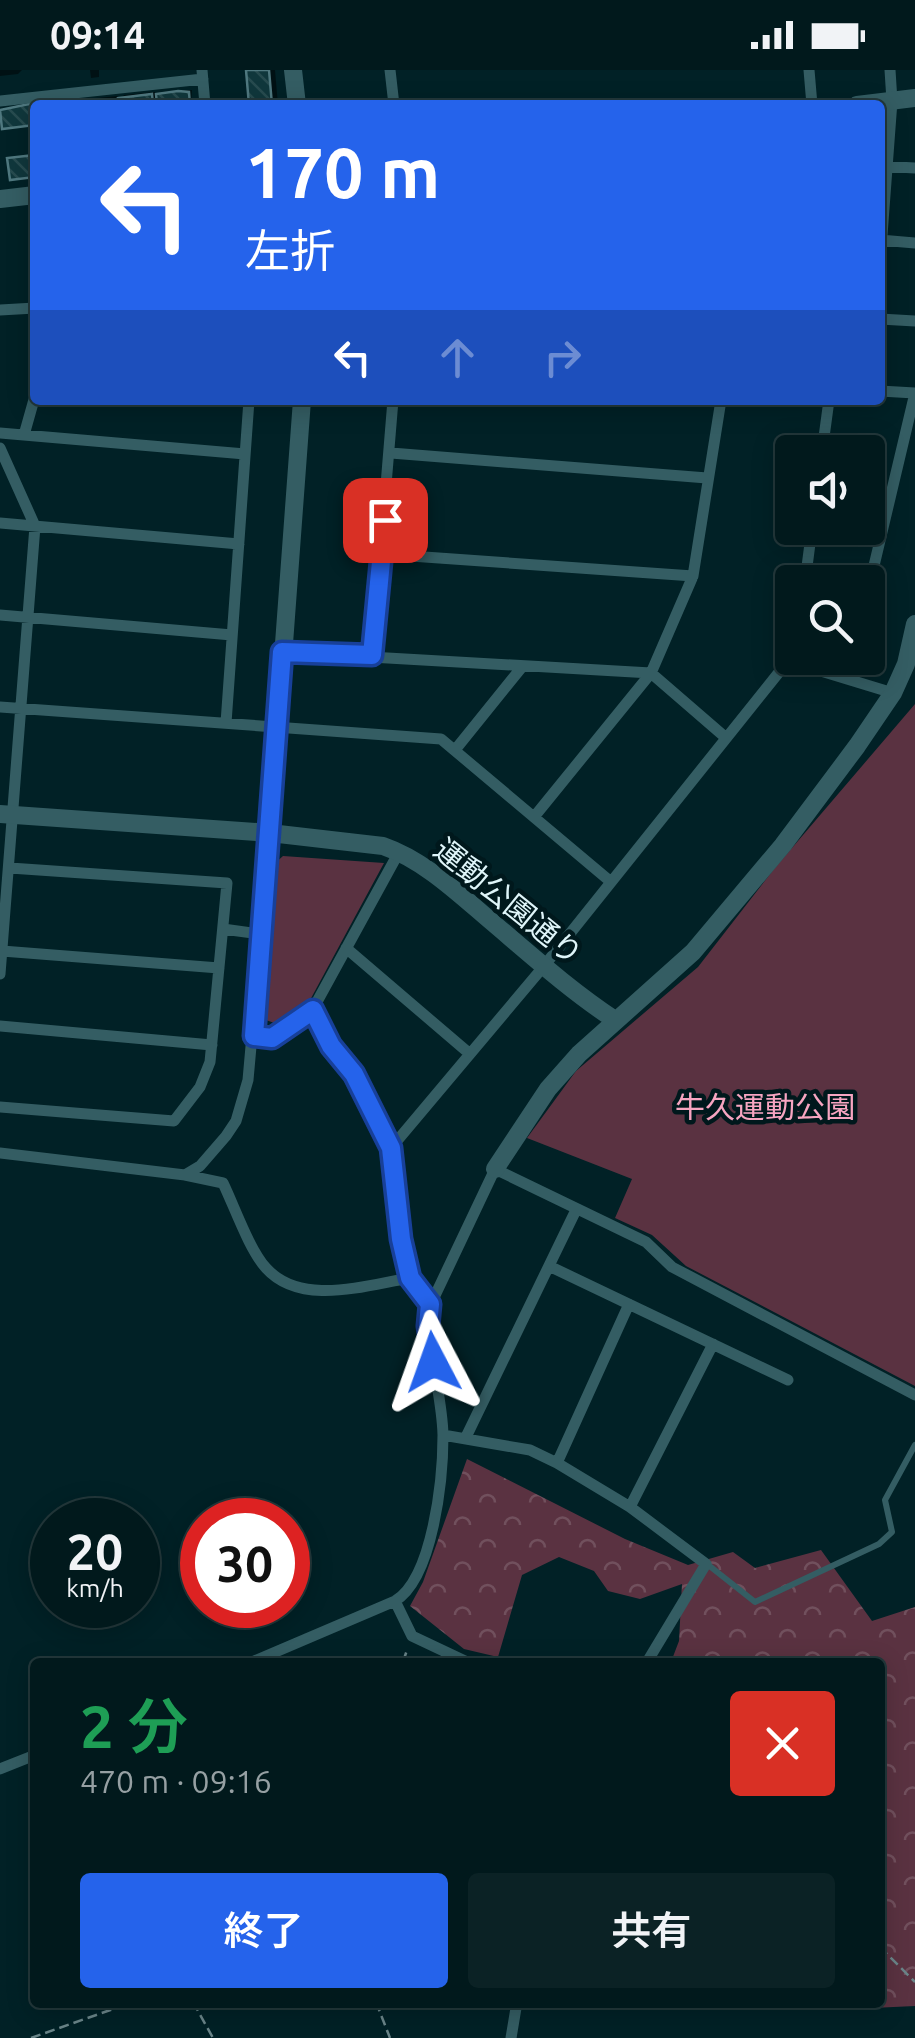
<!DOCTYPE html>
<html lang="ja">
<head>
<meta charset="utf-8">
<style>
  body { margin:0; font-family:Ubuntu,"Noto Sans JP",sans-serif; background:#0b2225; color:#f1f3f6; height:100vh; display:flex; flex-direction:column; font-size:38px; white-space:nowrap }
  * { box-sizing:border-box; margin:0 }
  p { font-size:32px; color:#96a0a3 }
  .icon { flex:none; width:55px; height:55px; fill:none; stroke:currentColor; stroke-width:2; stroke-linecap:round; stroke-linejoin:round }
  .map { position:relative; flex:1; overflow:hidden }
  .drawer { position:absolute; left:30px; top:1588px; width:855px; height:350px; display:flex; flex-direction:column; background:#01191c; border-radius:10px; box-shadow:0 5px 25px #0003,0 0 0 2px #23383b }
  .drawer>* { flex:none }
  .banner { position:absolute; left:30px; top:30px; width:855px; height:305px; border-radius:10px; box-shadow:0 5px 25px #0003,0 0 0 2px #23383b; background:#2563eb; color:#fff; overflow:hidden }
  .buttons { position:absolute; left:775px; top:365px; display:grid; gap:20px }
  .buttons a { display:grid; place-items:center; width:110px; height:110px; border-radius:10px; background:#01191c; box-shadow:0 5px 25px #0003,0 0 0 2px #23383b; font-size:50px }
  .speed { position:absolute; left:30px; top:1428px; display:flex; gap:20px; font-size:50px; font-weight:700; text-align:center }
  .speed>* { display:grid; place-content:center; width:130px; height:130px; border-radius:50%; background:#01191c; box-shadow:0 5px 25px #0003,0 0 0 2px #23383b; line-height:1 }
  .speed small { font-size:25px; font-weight:400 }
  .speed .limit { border:15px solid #d22; background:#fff; color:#111 }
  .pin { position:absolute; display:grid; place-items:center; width:85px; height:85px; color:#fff; margin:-42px; border-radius:20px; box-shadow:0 5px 15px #0006 }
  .me { position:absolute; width:110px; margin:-55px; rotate:356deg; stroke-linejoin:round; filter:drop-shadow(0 0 8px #0008) }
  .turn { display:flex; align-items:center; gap:35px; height:210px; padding:0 50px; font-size:45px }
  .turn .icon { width:130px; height:130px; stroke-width:2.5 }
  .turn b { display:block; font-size:70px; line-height:85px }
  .lanes { display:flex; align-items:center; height:95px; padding:0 50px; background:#0003; justify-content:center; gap:50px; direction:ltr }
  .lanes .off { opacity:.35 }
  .round { display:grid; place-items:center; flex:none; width:105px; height:105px; border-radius:10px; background:#0b2225 }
  .head { display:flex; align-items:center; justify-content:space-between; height:170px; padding:0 50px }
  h1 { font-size:60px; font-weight:600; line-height:75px; color:#1e9e55 }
  .cta { display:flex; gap:20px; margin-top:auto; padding:20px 50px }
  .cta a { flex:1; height:115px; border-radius:10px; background:#2563eb; color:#fff; font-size:40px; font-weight:600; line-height:115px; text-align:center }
  .cta a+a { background:#0b2225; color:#f1f3f6 }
  .status { display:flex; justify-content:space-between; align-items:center; height:70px; padding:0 50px; background:#01191c; direction:ltr }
  .status svg { height:28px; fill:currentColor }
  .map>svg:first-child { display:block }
</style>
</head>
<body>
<div class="status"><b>09:14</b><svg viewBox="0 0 49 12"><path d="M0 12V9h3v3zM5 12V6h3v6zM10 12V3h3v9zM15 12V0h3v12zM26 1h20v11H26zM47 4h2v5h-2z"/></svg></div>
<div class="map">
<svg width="915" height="1968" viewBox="0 0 915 1968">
  <defs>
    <pattern id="forest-crowns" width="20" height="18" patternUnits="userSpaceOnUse" patternTransform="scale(2.5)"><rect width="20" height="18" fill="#5a3241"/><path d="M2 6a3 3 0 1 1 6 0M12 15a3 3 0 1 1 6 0" fill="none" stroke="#71505d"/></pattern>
    <pattern id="building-back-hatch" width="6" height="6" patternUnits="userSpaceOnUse" patternTransform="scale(2.5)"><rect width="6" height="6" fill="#10373c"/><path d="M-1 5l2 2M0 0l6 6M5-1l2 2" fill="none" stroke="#274b4f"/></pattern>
  </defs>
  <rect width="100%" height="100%" fill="#012126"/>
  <path fill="url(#forest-crowns)" d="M467,1389L625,1469L688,1495L733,1482L755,1498L821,1480L872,1551L915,1537V1936L829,1940L823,1933L880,1932V1592H671L679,1571L682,1514L640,1529L608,1521L594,1501L559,1487L522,1505L498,1587L464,1579L410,1536L423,1512Z"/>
  <path fill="#5a3241" d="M915,634V1316L686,1196L652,1165L615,1148L632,1109L527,1068L576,1001L698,897L774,799Z
    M283,786L384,793L309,932L280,955L263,949L274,794Z"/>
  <path fill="#0007" d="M0,0H22L18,4L0,6Z
    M99,0V7L91,8L90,0Z
    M248,0H275L278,35H252Z
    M192,20L191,35H47L74,28V31L81,30L82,34L87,29L118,26L119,31L124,25L155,22L156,28L162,22Z"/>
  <path fill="url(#building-back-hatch)" stroke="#4f787f" stroke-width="2.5" d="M246,0H269L272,35H249Z
    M178,21L189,22L190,35H157L156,24Z
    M152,24L153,35H119L118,28Z
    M29,34L35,35V55L2,59L0,40Z
    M35,85V107L10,110L7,88Z"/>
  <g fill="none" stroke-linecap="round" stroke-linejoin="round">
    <path stroke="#6a8589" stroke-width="2.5" stroke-dasharray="10 5" stroke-linecap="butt" d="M403,1592L407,1580
      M880,1877L915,1912
      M193,1932L213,1968
      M376,1932L390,1968
      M31,1968L133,1932"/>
    <path stroke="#345d63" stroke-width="6" d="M707,1494L755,1532L879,1474L892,1462L885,1430L915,1375"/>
    <path stroke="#345d63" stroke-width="11" d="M202,0L205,35
      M390,0L394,35
      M809,0L812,35
      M0,31L203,9
      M880,96L915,98
      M880,170L915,173
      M880,192L892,31L890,0
      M0,240L35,238
      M880,249L915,251
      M880,321L915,323
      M0,363L245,384
      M24,365L35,326
      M0,378L35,456L0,904
      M822,382L829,330
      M391,383L707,408
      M0,453L239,474
      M382,484L693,506
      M805,512L812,458
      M868,521L915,323
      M0,545L232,565
      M283,582L651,603L725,667
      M372,585L393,330
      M788,591L893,623
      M0,637L441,669L611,812
      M226,653L249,330
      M455,680L522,597
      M534,747L651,603L693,506L721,330
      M223,859L260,864
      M346,878L470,984
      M2,881L219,898
      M313,939L331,976L353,1005L391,1078L401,1169L410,1208
      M0,956L212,975
      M254,966L272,968L313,939L399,782
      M0,1037L174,1051L200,1017L210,992L227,813L10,798
      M391,1078L544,896L788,591L792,570
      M0,1083L185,1105L223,1113C235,1138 249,1179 266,1198C301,1237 366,1215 410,1208L431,1234
      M185,1105L200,1096L226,1066L236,1051L248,1010L270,763
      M549,1196L788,1310
      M443,1365L530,1380L557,1393L630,1437L706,1494L647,1592
      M466,1367L576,1140
      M557,1393L629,1234
      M630,1437L713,1274
      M395,1531L412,1566L467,1592
      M252,1592L395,1531C433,1508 443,1409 443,1365C442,1321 425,1278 431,1234L495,1099L646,1172L672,1197L915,1325
      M0,1699L35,1685
      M511,1968L517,1932"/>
    <path stroke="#345d63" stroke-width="18" d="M293,0L297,35
      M857,35L915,28
      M0,129L35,125
      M0,744L270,763L383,776C424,790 459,824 492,852C532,886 571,921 615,950
      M270,763L302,330
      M495,1099L548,1019L579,984L693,882L783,775L857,676L893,623L906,594L915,554"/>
  </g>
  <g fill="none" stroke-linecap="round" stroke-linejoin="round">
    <g stroke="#184099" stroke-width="25">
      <path id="route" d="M385,450L372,585L282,582L254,966L272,968L313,940L331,976L354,1004L391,1078L401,1169L410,1208L430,1234L428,1256L433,1292"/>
    </g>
    <use href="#route" stroke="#2563eb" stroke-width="18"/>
  </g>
  <g text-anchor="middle" stroke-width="9" stroke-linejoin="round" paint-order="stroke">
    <g font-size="30" fill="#dff5f9" stroke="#00181c">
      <text transform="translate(508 832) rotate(39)" y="10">運動公園通り</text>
    </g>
    <g font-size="30" fill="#f7a5c1" stroke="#00181c">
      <text x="765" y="1048">牛久運動公園</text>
    </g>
  </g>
</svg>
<div class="buttons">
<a><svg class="icon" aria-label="sound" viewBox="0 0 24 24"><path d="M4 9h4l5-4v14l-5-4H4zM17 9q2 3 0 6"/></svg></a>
<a><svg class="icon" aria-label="search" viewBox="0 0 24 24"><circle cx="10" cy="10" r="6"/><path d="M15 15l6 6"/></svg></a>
</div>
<div class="speed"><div>20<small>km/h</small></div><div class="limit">30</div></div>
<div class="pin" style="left:385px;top:450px;background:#d93025"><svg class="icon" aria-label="arrive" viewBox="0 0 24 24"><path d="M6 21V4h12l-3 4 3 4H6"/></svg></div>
<svg class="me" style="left:433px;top:1292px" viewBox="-20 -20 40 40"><path d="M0-17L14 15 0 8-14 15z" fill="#2563eb" stroke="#fff" stroke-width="4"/></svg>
<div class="banner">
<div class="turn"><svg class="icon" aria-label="left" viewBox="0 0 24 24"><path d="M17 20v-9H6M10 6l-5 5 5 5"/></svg><div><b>170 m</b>左折</div></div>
<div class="lanes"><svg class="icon" aria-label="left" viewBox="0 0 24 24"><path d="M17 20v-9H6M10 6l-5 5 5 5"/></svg><svg class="icon off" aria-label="ahead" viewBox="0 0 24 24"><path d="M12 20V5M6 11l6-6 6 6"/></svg><svg class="icon off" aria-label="right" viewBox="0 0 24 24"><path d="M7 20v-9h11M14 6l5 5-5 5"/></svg></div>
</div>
<section class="drawer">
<div class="head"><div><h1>2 分</h1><p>470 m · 09:16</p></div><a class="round" style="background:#d93025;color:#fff"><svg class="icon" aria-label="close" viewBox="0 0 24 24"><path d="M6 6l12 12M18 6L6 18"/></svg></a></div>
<div class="cta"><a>終了</a><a>共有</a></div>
</section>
</div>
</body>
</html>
